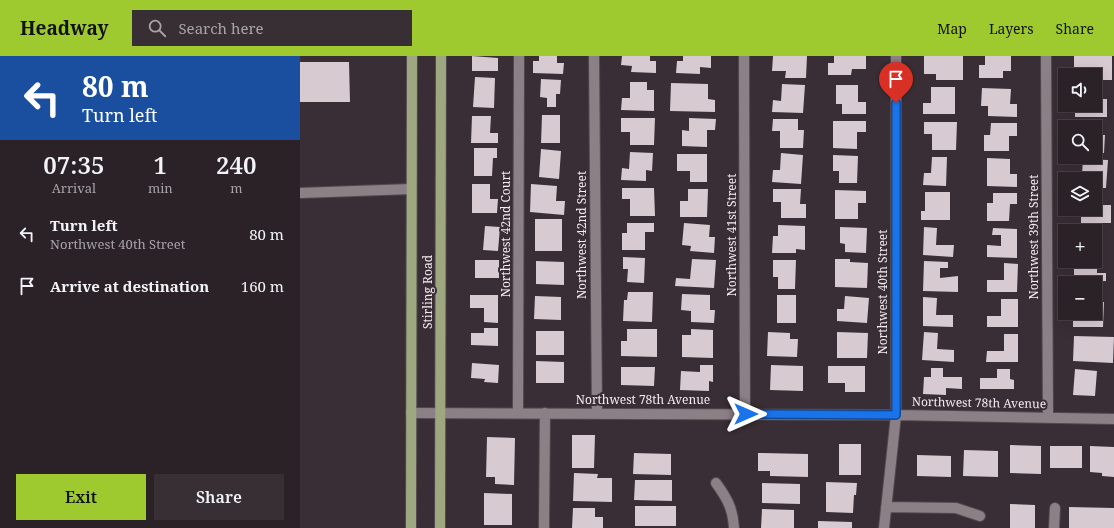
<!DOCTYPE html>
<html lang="en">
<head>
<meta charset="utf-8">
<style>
  body { margin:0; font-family:"Noto Serif",serif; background:#372f34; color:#f1f3f6; height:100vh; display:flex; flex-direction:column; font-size:15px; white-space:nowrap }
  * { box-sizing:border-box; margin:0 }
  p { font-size:13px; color:#a6a4a8 }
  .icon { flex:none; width:22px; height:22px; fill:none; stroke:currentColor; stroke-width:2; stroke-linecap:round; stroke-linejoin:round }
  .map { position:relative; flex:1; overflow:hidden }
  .details { display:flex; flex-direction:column; background:#2b2228; width:300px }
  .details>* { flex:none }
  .guide { background:#1a4fa0; color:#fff; overflow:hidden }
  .tools { position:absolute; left:758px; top:12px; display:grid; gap:8px }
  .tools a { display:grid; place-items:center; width:44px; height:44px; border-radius:0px; background:#2b2228; box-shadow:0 4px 16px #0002,0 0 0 1px #473f45; font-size:20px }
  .pin { position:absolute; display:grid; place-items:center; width:34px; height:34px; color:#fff; margin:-41px -17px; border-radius:50% 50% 50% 0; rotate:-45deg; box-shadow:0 0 4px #0007 }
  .pin .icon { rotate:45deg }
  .me { position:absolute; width:44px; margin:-22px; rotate:90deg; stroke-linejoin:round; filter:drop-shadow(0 0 3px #0008) }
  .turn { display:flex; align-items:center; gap:14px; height:84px; padding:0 16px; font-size:18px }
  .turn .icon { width:52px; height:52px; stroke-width:2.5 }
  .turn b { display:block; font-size:28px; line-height:34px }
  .eta { display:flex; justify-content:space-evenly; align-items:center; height:68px; text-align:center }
  .eta b { font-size:24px; font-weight:600; line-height:28px }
  .button { display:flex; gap:8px; margin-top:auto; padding:8px 16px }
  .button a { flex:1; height:46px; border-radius:0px; background:#9eca2f; color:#111; font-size:16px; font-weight:600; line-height:46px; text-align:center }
  .button a+a { background:#372f34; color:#f1f3f6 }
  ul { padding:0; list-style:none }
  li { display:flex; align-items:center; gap:12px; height:52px; padding:0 16px }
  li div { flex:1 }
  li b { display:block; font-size:15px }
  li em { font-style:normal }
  header { display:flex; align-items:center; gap:24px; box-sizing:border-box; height:56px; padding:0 20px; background:#9eca2f; color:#111 }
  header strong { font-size:19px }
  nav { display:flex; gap:22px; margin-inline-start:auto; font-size:14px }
  .search { width:280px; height:36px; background:#372f34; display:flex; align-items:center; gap:10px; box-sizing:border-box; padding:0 14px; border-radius:0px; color:#a6a4a8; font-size:15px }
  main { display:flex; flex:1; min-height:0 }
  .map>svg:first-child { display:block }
</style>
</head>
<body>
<header>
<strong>Headway</strong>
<div class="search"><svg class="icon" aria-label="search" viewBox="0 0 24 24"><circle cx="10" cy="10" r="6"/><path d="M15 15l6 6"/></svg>Search here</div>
<nav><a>Map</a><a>Layers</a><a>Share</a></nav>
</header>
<main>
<section class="details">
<div class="guide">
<div class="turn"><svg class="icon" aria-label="left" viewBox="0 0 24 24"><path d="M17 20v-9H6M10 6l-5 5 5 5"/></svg><div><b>80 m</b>Turn left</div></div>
</div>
<div class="eta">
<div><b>07:35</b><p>Arrival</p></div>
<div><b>1</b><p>min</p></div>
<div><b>240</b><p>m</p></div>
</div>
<ul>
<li><svg class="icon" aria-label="left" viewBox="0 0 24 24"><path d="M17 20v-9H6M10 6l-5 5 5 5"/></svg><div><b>Turn left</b><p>Northwest 40th Street</p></div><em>80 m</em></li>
<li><svg class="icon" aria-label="arrive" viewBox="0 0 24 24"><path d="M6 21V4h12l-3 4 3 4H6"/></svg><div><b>Arrive at destination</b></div><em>160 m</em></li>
</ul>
<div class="button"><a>Exit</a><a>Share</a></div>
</section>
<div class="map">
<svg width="814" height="472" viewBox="0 0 814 472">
  <rect width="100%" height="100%" fill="#392e35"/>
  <path fill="#d7cad1" d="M172,0L198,2V15H172Z
    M239,0H257V7H264L263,18L233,17V5H239Z
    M322,0H350V5H356V17L331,16L332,10L321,9Z
    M383,0H411V12L400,11V18L376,17L377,5H383Z
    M473,0H507L506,22H485L486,15H472Z
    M534,0H566V13H552L551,19H528V7H534Z
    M624,0H663V24H636V18H624Z
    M685,0H711V15H703V22H679V9H685Z
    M774,0H812V24H795V19H774Z
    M0,6H49L50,46H0Z
    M175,21L195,22L194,52L173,51Z
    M241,23L261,24L260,38H256V51H247V42L240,41Z
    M330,26H347V34H354V55L321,54L322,42H330Z
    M371,27L408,28V43L415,44V56L370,55Z
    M482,28L505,29L503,57L472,56L473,44L481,45Z
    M536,29H558V46H566V58H542V48H536Z
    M631,31H655V58H623V47H631Z
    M682,32L711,33L710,48H717V61L688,60V50H681Z
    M795,33H802V43H807V61H775V49H795Z
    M242,59H260V87H241Z
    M172,60H191L190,77H198V87H171Z
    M321,62H355L354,89H330V76H321Z
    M389,62L416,63L415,74H407V91L382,90V74L389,75Z
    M473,63H498V74H504L503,92H480V75H472Z
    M533,65H566V76H557V93L533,92Z
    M624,66H657L656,94H632V78H624Z
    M691,67H717V80H709V95H684V79H690Z
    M775,67L799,68V79H805L804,97H795V71H775Z
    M174,92H197V102H193L192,120H174Z
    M241,93L261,95L259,123L239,121Z
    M330,96L353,97L352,115L346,114V125L321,124L322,112L329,113Z
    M481,97L503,99L501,128L472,126L473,114H480Z
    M377,98H407V126H390V115H377Z
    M533,99L558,100L557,127H539V115H533Z
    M632,101H647L646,130L623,129L624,117H631Z
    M687,102L710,103V118H717V131L687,130Z
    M783,103L808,104L806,132H795V123H775V119H782Z
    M172,128H190V143H198L197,157H172Z
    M231,128L257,130L256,145H265L264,159L230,156Z
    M322,132H354L355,160H330V143H322Z
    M388,133H408L407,161H380V145H388Z
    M473,133H501L500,148H506V162H481V146H473Z
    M535,134L566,135V147H558V163H535Z
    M625,136H650V164H621V155H625Z
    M693,137H717V148H710L709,165H687V147H693Z
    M795,139H798L797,149H811V167H781V153H795Z
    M235,163H262V195H235Z
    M327,167H354V176H345V194H322V177H327Z
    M384,167L410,169L409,181H415L414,197L390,195L391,190L382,189Z
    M478,169L505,170V194L496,193V197H472L473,180H478Z
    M185,170L200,171L198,195L183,194Z
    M540,171L567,172L566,197L545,196V188L540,187Z
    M624,171L637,172L636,189H654L653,201L623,199Z
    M693,172L717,173V202L687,201V189L701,190V179H692Z
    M795,187L803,188L802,201H795Z
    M323,201L345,202L344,227L327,226L328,213H323Z
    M392,203L416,204L414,232L375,230L376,222L390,223Z
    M535,203H550V206L568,207L567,232L535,231Z
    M175,204H199V222H175Z
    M473,204H496L495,233H478V221H473Z
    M236,205L264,206V229L236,228Z
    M624,205L648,206V212H640V222L658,220V236L623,235Z
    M704,207L718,208L717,236H687V224H704Z
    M774,210L797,211V217H806V225L774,227Z
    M328,236H353L352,266L323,265L324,244H327Z
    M382,238L410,239V254H415L414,267L391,266V255L381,254Z
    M170,239H198V267L184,266V252H170Z
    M477,239H496V267H477Z
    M235,240L261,241V264L234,263Z
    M545,240L569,242L567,267L537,265V253H544Z
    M623,241L637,242L636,259H653V271L623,270Z
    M701,243H718V271H687V260H701Z
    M795,246H804L803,271H773V257H795Z
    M184,272H198V290L171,289V277H184Z
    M327,273H357V301L321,300V285H327Z
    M391,273L413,274V302L382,301V279H391Z
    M236,275H264V299H236Z
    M468,276L490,277V283H498L497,301L467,300Z
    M537,276L568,277L567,302H537Z
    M624,276L638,277L637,293L654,294V306L622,304Z
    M704,278H718V306H686L687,295H704Z
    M774,280L814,281L813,307L773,305Z
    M236,305L264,306V327H236Z
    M172,307L199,309L198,327L184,326L185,323L171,322Z
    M400,309H413V326L409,325V335L380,334L381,315L400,316Z
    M471,309L503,310V335L470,334Z
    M528,310H565V336H545V327H528Z
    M321,311H355L354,330L321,329Z
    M631,312H643V321H662V333L646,332V339L623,338L624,321H631Z
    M697,313H710V323L714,324V333H680V322H697Z
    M775,313L797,315L795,340L773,339Z
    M272,379H295L294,412H272Z
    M187,381L215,382L214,429L195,428V421H186Z
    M539,388H561V419H539Z
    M710,389L741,390V418L710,417Z
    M750,390H782V412H750Z
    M790,390L814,391V421L802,420V417L790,416Z
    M664,394L698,395V421L663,420Z
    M334,397L371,398V419L333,418Z
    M458,397L508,398V421L470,420V415H458Z
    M617,399L651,400V421L617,420Z
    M274,417L298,418L297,422H312V446L273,445Z
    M335,424H372V445L334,444Z
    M526,426L557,427L556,439H554L553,457L526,456Z
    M462,427L500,428V448L462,447Z
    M184,437L212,438V469H184Z
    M710,448L735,449V472H710Z
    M335,450H376V470H335Z
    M769,451L814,452V472H769Z
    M273,452H295V461H303V472H272Z
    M462,453L494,454V472H461Z
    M518,465L552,466V472H518Z"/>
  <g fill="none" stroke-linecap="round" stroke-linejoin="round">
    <g stroke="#524a4f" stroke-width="12">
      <path id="minor" d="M294,0L297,357
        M444,0L445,358
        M746,0L748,362
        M0,137L111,133
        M218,356L219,0
        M111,357L596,359L814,363
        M416,427C427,442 433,453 434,472
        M586,451L656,452L680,460
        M244,472L245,357
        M584,472L596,359V0
        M754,472L755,452"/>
    </g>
    <g stroke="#524a4f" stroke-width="12">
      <path id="major" d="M111,472L112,0
        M140,472L141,0"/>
    </g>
    <use href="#minor" stroke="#8c8087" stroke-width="10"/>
    <use href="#major" stroke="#9da881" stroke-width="10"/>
  </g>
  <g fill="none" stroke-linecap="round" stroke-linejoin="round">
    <g stroke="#114b97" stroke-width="10">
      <path id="route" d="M446,358L596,359V47"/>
    </g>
    <use href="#route" stroke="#1a73e8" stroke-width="7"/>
  </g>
  <g text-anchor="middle" stroke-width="4" stroke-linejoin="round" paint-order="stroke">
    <g font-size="12" fill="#f2ebef" stroke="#392e35">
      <text transform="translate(206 178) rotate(-90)" y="4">Northwest 42nd Court</text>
      <text transform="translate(282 179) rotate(-90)" y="4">Northwest 42nd Street</text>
      <text transform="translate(432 179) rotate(-90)" y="4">Northwest 41st Street</text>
      <text transform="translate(734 181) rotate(-90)" y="4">Northwest 39th Street</text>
      <text transform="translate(128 236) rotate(-90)" y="4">Stirling Road</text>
      <text transform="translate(583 236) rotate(-90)" y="4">Northwest 40th Street</text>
      <text x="343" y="348">Northwest 78th Avenue</text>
      <text transform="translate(679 347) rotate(1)" y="4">Northwest 78th Avenue</text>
    </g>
  </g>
</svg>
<div class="tools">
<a><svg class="icon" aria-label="sound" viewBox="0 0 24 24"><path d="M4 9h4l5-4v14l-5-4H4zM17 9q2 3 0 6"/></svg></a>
<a><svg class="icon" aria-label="search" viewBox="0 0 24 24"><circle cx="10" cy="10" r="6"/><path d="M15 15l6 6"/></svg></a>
<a><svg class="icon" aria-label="layers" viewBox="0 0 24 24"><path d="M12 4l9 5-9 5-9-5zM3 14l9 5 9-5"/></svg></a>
<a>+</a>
<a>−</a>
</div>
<div class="pin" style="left:596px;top:47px;background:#d93025"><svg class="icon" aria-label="arrive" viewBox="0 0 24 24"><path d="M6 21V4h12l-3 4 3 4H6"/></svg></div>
<svg class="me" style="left:446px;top:358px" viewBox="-20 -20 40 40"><path d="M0-17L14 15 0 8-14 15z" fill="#1a73e8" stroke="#fff" stroke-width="4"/></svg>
</div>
</main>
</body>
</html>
